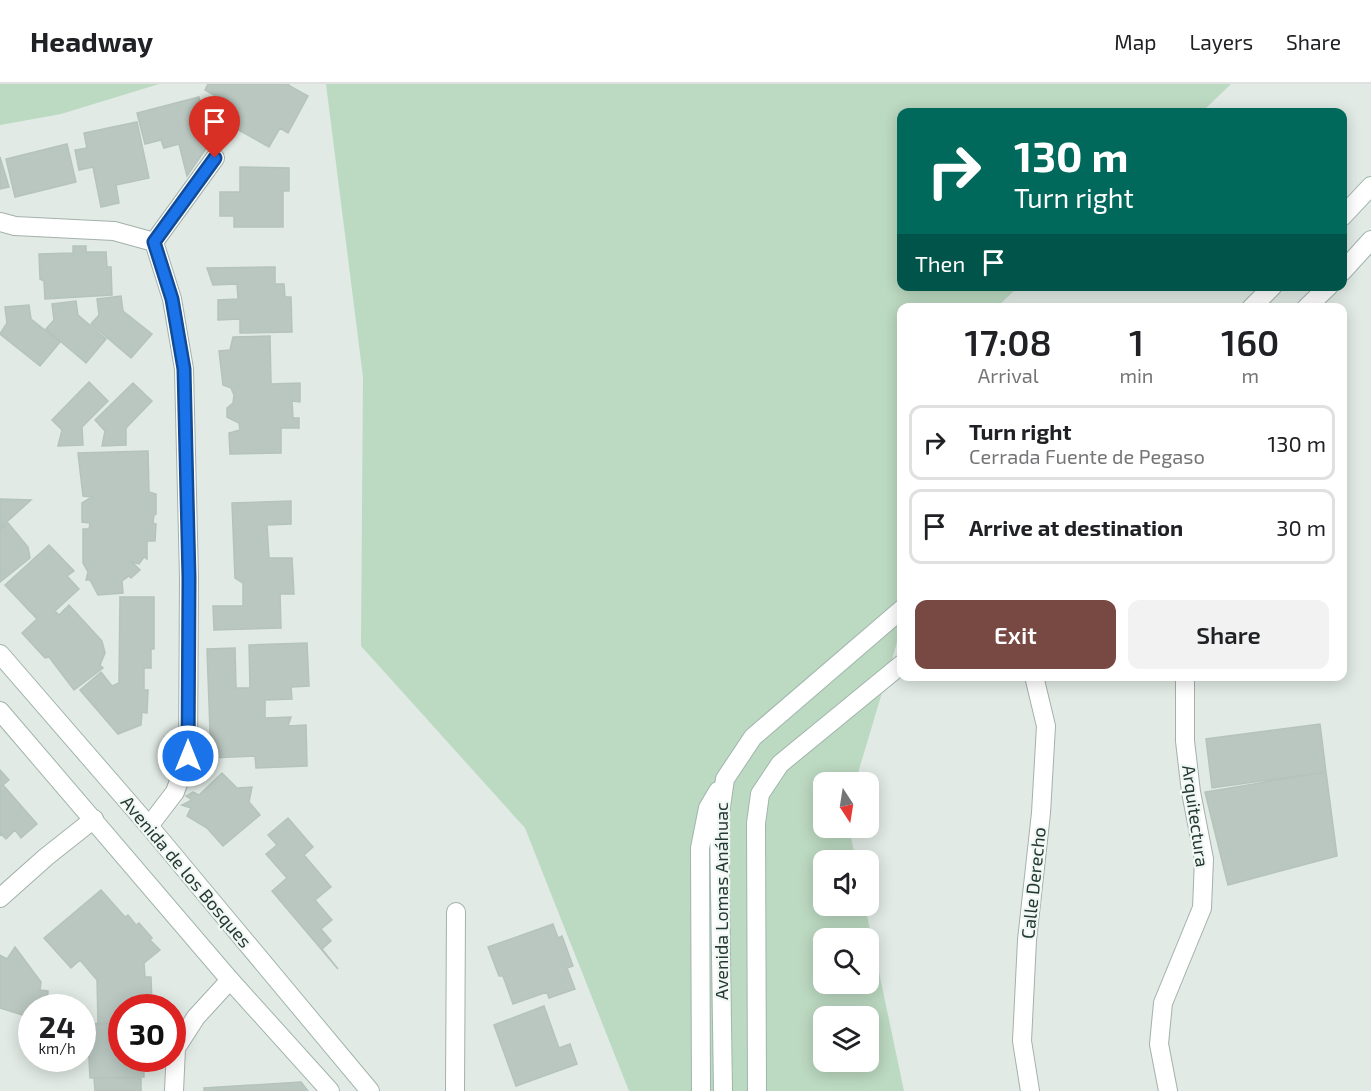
<!DOCTYPE html>
<html lang="en">
<head>
<meta charset="utf-8">
<style>
  body { margin:0; font-family:"Exo 2",sans-serif; background:#f2f2f2; color:#202124; height:100vh; display:flex; flex-direction:column; font-size:22px; white-space:nowrap }
  * { box-sizing:border-box; margin:0 }
  p { font-size:20px; color:#757577 }
  .icon { flex:none; width:33px; height:33px; fill:none; stroke:currentColor; stroke-width:2; stroke-linecap:round; stroke-linejoin:round }
  .map { position:relative; flex:1; overflow:hidden }
  .side { position:absolute; left:897px; top:219px; width:450px; height:378px; display:flex; flex-direction:column; background:#fff; border-radius:12px; box-shadow:0 3px 15px #0003 }
  .side>* { flex:none }
  .guide { position:absolute; left:897px; top:24px; width:450px; height:183px; border-radius:12px; box-shadow:0 3px 15px #0003; background:#00695c; color:#fff; overflow:hidden }
  .needle { width:39px; rotate:168deg }
  .fabs { position:absolute; left:813px; top:688px; display:grid; gap:12px }
  .fabs a { display:grid; place-items:center; width:66px; height:66px; border-radius:12px; background:#fff; box-shadow:0 3px 15px #0003; font-size:30px }
  .speed { position:absolute; left:18px; top:910px; display:flex; gap:12px; font-size:30px; font-weight:700; text-align:center }
  .speed>* { display:grid; place-content:center; width:78px; height:78px; border-radius:50%; background:#fff; box-shadow:0 3px 15px #0003; line-height:1 }
  .speed small { font-size:15px; font-weight:400 }
  .speed .limit { border:9px solid #d22; background:#fff; color:#111 }
  .pin { position:absolute; display:grid; place-items:center; width:51px; height:51px; color:#fff; margin:-62px -26px; border-radius:50% 50% 50% 0; rotate:-45deg; box-shadow:0 0 6px #0007 }
  .pin .icon { rotate:45deg }
  .me { position:absolute; width:66px; margin:-33px; rotate:0deg; stroke-linejoin:round; filter:drop-shadow(0 0 4px #0008) }
  .turn { display:flex; align-items:center; gap:21px; height:126px; padding:0 18px; font-size:27px }
  .turn .icon { width:78px; height:78px; stroke-width:2.5 }
  .turn b { display:block; font-size:42px; line-height:51px }
  .then { display:flex; align-items:center; height:57px; padding:0 18px; background:#0003; gap:12px; font-size:22px }
  .eta { display:flex; justify-content:space-evenly; align-items:center; height:102px; text-align:center }
  .eta b { font-size:36px; font-weight:600; line-height:42px }
  .action { display:flex; gap:12px; margin-top:auto; padding:12px 18px }
  .action a { flex:1; height:69px; border-radius:12px; background:#784842; color:#fff; font-size:24px; font-weight:600; line-height:69px; text-align:center }
  .action a+a { background:#f2f2f2; color:#202124 }
  ul { padding:0; list-style:none }
  li { display:flex; align-items:center; gap:18px; height:75px; margin:0 12px 9px; padding:0 6px; border:3px solid #e0e0e0; border-radius:12px }
  li div { flex:1 }
  li b { display:block; font-size:22px }
  li em { font-style:normal }
  header { display:flex; align-items:center; gap:36px; box-sizing:border-box; height:84px; padding:0 30px; background:#fff; border-bottom:2px solid #e0e0e0 }
  header strong { font-size:28px }
  nav { display:flex; gap:33px; margin-inline-start:auto; font-size:21px }
  .map>svg:first-child { display:block }
</style>
</head>
<body>
<header>
<strong>Headway</strong>
<nav><a>Map</a><a>Layers</a><a>Share</a></nav>
</header>
<div class="map">
<svg width="1371" height="1007" viewBox="0 0 1371 1007">
  <rect width="100%" height="100%" fill="#e1eae5"/>
  <path fill="#bcd9c1" fill-rule="evenodd" d="M0,0H159L61,30L0,41Z
    M326,0H1231L1202,28H902V202L1018,203L997,223L902,224L901,545L855,699H824V744H849L856,777H824V822H865L904,1007H629L525,744L361,562L363,293ZM824,855H868V900H824ZM824,933H868V978H824Z"/>
  <path fill="#bac7c1" stroke="#b4c3bb" stroke-width="1.5" d="M208,0H289L288,1L308,12L288,49L280,44L269,63L219,35L228,19L205,6Z
    M199,13L210,59L187,92L179,60L164,64L161,56L145,60L137,29Z
    M137,38L149,94L116,101L119,119L101,123L93,83L79,86L75,66L87,64L84,49Z
    M67,60L76,98L15,113L6,75Z
    M0,73L9,103L0,105Z
    M240,83L289,84V107H283V143H234V132H220V108H240Z
    M73,162H86V168H106L107,183H111L112,211L45,215L44,197L40,195L39,170L73,169Z
    M275,183V200H284L285,213H291L292,248L240,249V235L218,236V216L238,215L237,200L213,201L207,184Z
    M121,212L123,227L152,250L131,274L91,240L99,231L97,215Z
    M76,217L78,231L106,255L86,279L46,245L54,236L52,220Z
    M29,221L31,235L60,258L40,282L0,250L7,239L5,223Z
    M270,252L271,300L300,299V318L292,317L293,334H299V344H281V369L230,370L229,349L240,346L239,339L227,333V324L233,319L234,311L231,304L223,301L219,267L230,266L233,253Z
    M89,298L108,317L82,343L83,361L58,362L62,346L52,336Z
    M133,299L152,317L126,344V361L102,362L105,347L95,336Z
    M148,367L149,408L156,410V430L154,431L153,439L156,440L155,457H147V475L144,473L139,480L132,478L140,486L131,494L129,492L122,497L123,509L98,511L90,496H86L88,488L83,479V445H89L90,439L82,438V419L92,413L83,412L78,369Z
    M0,415L31,416L0,444Z
    M291,417V440L267,441L269,474H292L294,510H280L281,544L214,546L213,522H243V499L235,494L232,419Z
    M8,439L28,463L30,474L0,498V446Z
    M49,461L74,487L67,492L79,505L55,527L59,531L69,521L102,557L105,569L100,581L103,584L74,606L49,573L45,574L22,549L37,535L5,501Z
    M120,513H154V565H151V584H144V606H148L147,629L142,628L141,641L118,650L80,606L101,588L112,602L119,599Z
    M307,559L309,602L291,603L292,615L265,616V634L291,633L288,642L306,641L307,682L256,684L255,672L211,674L207,565L235,564L236,604H250L249,561Z
    M1320,640L1326,688L1212,704L1206,655Z
    M0,686L9,696L3,701L37,740L21,754L15,746L6,755L1,750L0,751Z
    M1326,688L1337,772L1228,801L1205,708Z
    M222,689L237,704L252,703L249,718L260,731L223,762L207,744L187,732L191,724L182,721L192,716L186,712L193,708L199,711Z
    M288,734L313,763L304,771L331,803L315,816L332,836L321,845L331,857L322,865L338,885L272,807L287,794L266,770L277,761L268,751Z
    M101,806L125,833L128,831L136,841L139,839L152,854L150,856L160,866L144,879L145,893H151L152,920L148,921V924H122V939L98,940L97,896L80,876L71,884L44,854Z
    M553,840L558,854L562,852L573,882L567,884L575,905L549,914L547,908L513,920L503,892H499L488,863Z
    M15,863L41,898L40,906L48,907L47,924H32V934L0,924V871L7,875Z
    M544,922L559,964L570,960L577,980L516,1002L494,941Z
    M122,939V975H144V993L90,994L88,954H82V940Z
    M94,994H141V1007H95Z
    M301,998L308,1007H204V1004Z"/>
  <g fill="none" stroke-linecap="round" stroke-linejoin="round">
    <g stroke="#a4b1ab" stroke-width="20">
      <path id="street" d="M0,138L15,142L114,147L154,158
        M154,158L215,74
        M149,742L175,708L188,672L189,494L184,285L172,215L154,158
        M0,814L46,773L94,735
        M174,1007L176,964L196,933L230,896
        M455,1007L456,828
        M1030,1007L1022,957L1027,856L1041,729L1046,642L1034,592
        M1168,1007L1159,960L1163,919L1202,824L1204,775L1191,708L1185,657V592"/>
    </g>
    <g stroke="#a1b5ac" stroke-width="20">
      <path id="secondary" d="M1342,133L1371,102
        M1342,188L1371,156
        M1251,224L1273,202
        M1306,224L1329,202
        M0,570L149,742L370,1007
        M0,627L230,896L330,1007
        M701,1007L700,764L708,724L718,707
        M723,1007L719,736L725,695L753,653L902,525
        M757,1007L756,739L760,710L780,680L902,580"/>
    </g>
    <use href="#street" stroke="#fff" stroke-width="18"/>
    <use href="#secondary" stroke="#fff" stroke-width="18"/>
  </g>
  <g fill="none" stroke-linecap="round" stroke-linejoin="round">
    <g stroke="#114b97" stroke-width="15">
      <path id="route" d="M188,672L189,494L184,285L172,215L154,158L215,74"/>
    </g>
    <use href="#route" stroke="#1a73e8" stroke-width="10"/>
  </g>
  <g text-anchor="middle" stroke-width="4.5" stroke-linejoin="round" paint-order="stroke">
    <g font-size="18" fill="#233931" stroke="#f1f7f4">
      <text transform="translate(1195 732) rotate(82)" y="6">Arquitectura</text>
      <text transform="translate(186 788) rotate(50)" y="6">Avenida de los Bosques</text>
      <text transform="translate(1034 799) rotate(-84)" y="6">Calle Derecho</text>
      <text transform="translate(722 817) rotate(-90)" y="6">Avenida Lomas Anáhuac</text>
    </g>
  </g>
</svg>
<div class="fabs">
<a><svg class="needle" viewBox="-14 -14 28 28"><path d="M0-13l5 13h-10z" fill="#e53935"/><path d="M0 13l5-13h-10z" fill="#757577"/></svg></a>
<a><svg class="icon" aria-label="sound" viewBox="0 0 24 24"><path d="M4 9h4l5-4v14l-5-4H4zM17 9q2 3 0 6"/></svg></a>
<a><svg class="icon" aria-label="search" viewBox="0 0 24 24"><circle cx="10" cy="10" r="6"/><path d="M15 15l6 6"/></svg></a>
<a><svg class="icon" aria-label="layers" viewBox="0 0 24 24"><path d="M12 4l9 5-9 5-9-5zM3 14l9 5 9-5"/></svg></a>
</div>
<div class="speed"><div>24<small>km/h</small></div><div class="limit">30</div></div>
<div class="pin" style="left:215px;top:74px;background:#d93025"><svg class="icon" aria-label="arrive" viewBox="0 0 24 24"><path d="M6 21V4h12l-3 4 3 4H6"/></svg></div>
<svg class="me" style="left:188px;top:672px" viewBox="-20 -20 40 40"><circle r="17" fill="#1a73e8" stroke="#fff" stroke-width="3"/><path d="M0-11L8 9 0 5-8 9z" fill="#fff"/></svg>
<div class="guide">
<div class="turn"><svg class="icon" aria-label="right" viewBox="0 0 24 24"><path d="M7 20v-9h11M14 6l5 5-5 5"/></svg><div><b>130 m</b>Turn right</div></div>
<div class="then">Then<svg class="icon" aria-label="arrive" viewBox="0 0 24 24"><path d="M6 21V4h12l-3 4 3 4H6"/></svg></div>
</div>
<section class="side">
<div class="eta">
<div><b>17:08</b><p>Arrival</p></div>
<div><b>1</b><p>min</p></div>
<div><b>160</b><p>m</p></div>
</div>
<ul>
<li><svg class="icon" aria-label="right" viewBox="0 0 24 24"><path d="M7 20v-9h11M14 6l5 5-5 5"/></svg><div><b>Turn right</b><p>Cerrada Fuente de Pegaso</p></div><em>130 m</em></li>
<li><svg class="icon" aria-label="arrive" viewBox="0 0 24 24"><path d="M6 21V4h12l-3 4 3 4H6"/></svg><div><b>Arrive at destination</b></div><em>30 m</em></li>
</ul>
<div class="action"><a>Exit</a><a>Share</a></div>
</section>
</div>
</body>
</html>
